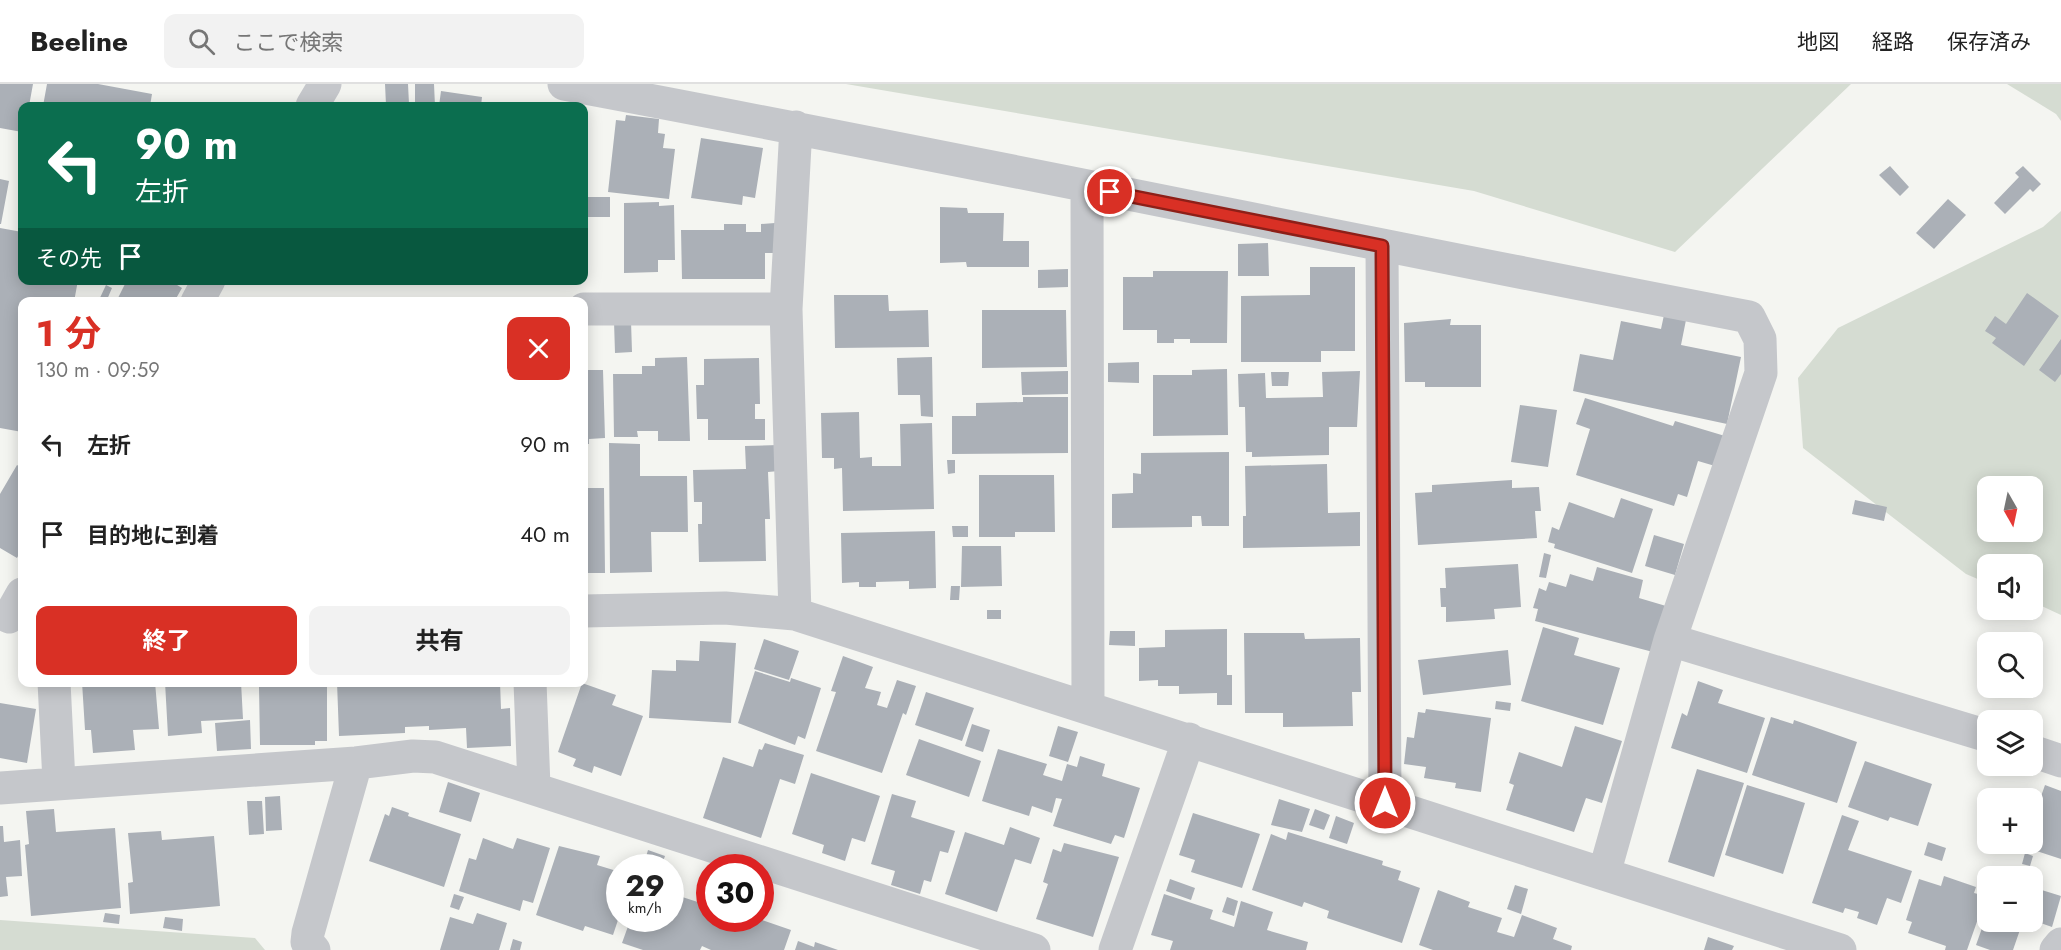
<!DOCTYPE html>
<html lang="ja">
<head>
<meta charset="utf-8">
<style>
  body { margin:0; font-family:Jost,"Noto Sans JP",sans-serif; background:#f2f2f2; color:#222; height:100vh; display:flex; flex-direction:column; font-size:22px; white-space:nowrap }
  * { box-sizing:border-box; margin:0 }
  p { font-size:20px; color:#767676 }
  .icon { flex:none; width:33px; height:33px; fill:none; stroke:currentColor; stroke-width:2; stroke-linecap:round; stroke-linejoin:round }
  .map { position:relative; flex:1; overflow:hidden }
  .drawer { position:absolute; left:18px; top:213px; width:570px; height:390px; display:flex; flex-direction:column; background:#fff; border-radius:12px; box-shadow:0 3px 15px #0003 }
  .drawer>* { flex:none }
  .hud { position:absolute; left:18px; top:18px; width:570px; height:183px; border-radius:12px; box-shadow:0 3px 15px #0003; background:#0b6e4f; color:#fff; overflow:hidden }
  .needle { width:39px; rotate:171deg }
  .buttons { position:absolute; left:1977px; top:392px; display:grid; gap:12px }
  .buttons a { display:grid; place-items:center; width:66px; height:66px; border-radius:12px; background:#fff; box-shadow:0 3px 15px #0003; font-size:30px }
  .speed { position:absolute; left:606px; top:770px; display:flex; gap:12px; font-size:30px; font-weight:700; text-align:center }
  .speed>* { display:grid; place-content:center; width:78px; height:78px; border-radius:50%; background:#fff; box-shadow:0 3px 15px #0003; line-height:1 }
  .speed small { font-size:15px; font-weight:400 }
  .speed .limit { border:9px solid #d22; background:#fff; color:#111 }
  .pin { position:absolute; display:grid; place-items:center; width:51px; height:51px; color:#fff; margin:-26px; border:3px solid #fff; border-radius:50%; box-shadow:0 2px 6px #0007 }
  .me { position:absolute; width:66px; margin:-33px; rotate:0deg; stroke-linejoin:round; filter:drop-shadow(0 0 4px #0008) }
  .turn { display:flex; align-items:center; gap:21px; height:126px; padding:0 18px; font-size:27px }
  .turn .icon { width:78px; height:78px; stroke-width:2.5 }
  .turn b { display:block; font-size:42px; line-height:51px }
  .then { display:flex; align-items:center; height:57px; padding:0 18px; background:#0003; gap:12px; font-size:22px }
  .round { display:grid; place-items:center; flex:none; width:63px; height:63px; border-radius:12px; background:#f2f2f2 }
  .summary { display:flex; align-items:center; justify-content:space-between; height:102px; padding:0 18px }
  h1 { font-size:36px; font-weight:700; line-height:45px; color:#d93025 }
  .action { display:flex; gap:12px; margin-top:auto; padding:12px 18px }
  .action a { flex:1; height:69px; border-radius:12px; background:#d93025; color:#fff; font-size:24px; font-weight:700; line-height:69px; text-align:center }
  .action a+a { background:#f2f2f2; color:#222 }
  ul { padding:0; list-style:none }
  li { display:flex; align-items:center; gap:18px; height:90px; padding:0 18px }
  li div { flex:1 }
  li b { display:block; font-size:22px }
  li em { font-style:normal }
  header { display:flex; align-items:center; gap:36px; box-sizing:border-box; height:84px; padding:0 30px; background:#fff; border-bottom:2px solid #e0e0e0 }
  header strong { font-size:28px }
  nav { display:flex; gap:33px; margin-inline-start:auto; font-size:21px }
  .search { width:420px; height:54px; background:#f2f2f2; display:flex; align-items:center; gap:15px; box-sizing:border-box; padding:0 21px; border-radius:12px; color:#767676; font-size:22px }
  .map>svg:first-child { display:block }
</style>
</head>
<body>
<header>
<strong>Beeline</strong>
<div class="search"><svg class="icon" aria-label="search" viewBox="0 0 24 24"><circle cx="10" cy="10" r="6"/><path d="M15 15l6 6"/></svg>ここで検索</div>
<nav><a>地図</a><a>経路</a><a>保存済み</a></nav>
</header>
<div class="map">
<svg width="2061" height="866" viewBox="0 0 2061 866">
  <rect width="100%" height="100%" fill="#f4f5f1"/>
  <path fill="#d5dcd2" fill-rule="evenodd" d="M846,0H1851L1675,168L1474,107Z
    M2007,0H2061V37L2056,30Z
    M2061,127V531L2033,518L2032,480H1988L1987,499L1966,490L1803,364L1798,294L1838,244L2043,143ZM1988,402H2032V447H1988Z
    M0,836L255,854L265,866H0Z"/>
  <path fill="#abb0b7" d="M0,0H33L29,22H22V48L0,44Z
    M47,0H98L152,10L150,22H43Z
    M385,0H408L409,20L386,21Z
    M415,0H434L435,22H415Z
    M441,7L482,13L481,22H439Z
    M626,31L659,35L658,49L665,50L663,64L675,65L669,115L608,108L616,36L625,37Z
    M701,54L763,64L755,114L743,112L742,121L691,114Z
    M1890,82L1909,103L1900,112L1879,91Z
    M2023,82L2041,100L2033,108L2030,105L2005,130L1994,119L2019,93L2015,89Z
    M0,95L9,97L1,140H0Z
    M588,113H610V133H588Z
    M1948,115L1966,131L1934,165L1916,149Z
    M659,118V122L674,121L675,176H658V188L624,189V119Z
    M940,123L967,124L968,129H1004L1003,157H1029V183H967L966,178L940,179Z
    M775,139L776,169H765V195H682L681,146H724V140H746V148H761V140Z
    M0,144L22,148V196H78L74,218H22V348L0,344Z
    M1268,159L1269,192H1238V160Z
    M1310,183H1355V267H1321V278H1241V212L1310,211Z
    M1068,185V203L1038,204V186Z
    M1153,187H1228L1227,259H1190V255H1174V259H1157V246H1123V193H1153Z
    M127,196H169L182,204L174,218H116Z
    M106,201L112,204L106,218H98Z
    M2027,209L2059,232L2024,282L1992,259L1996,254L1985,247L1995,232L2006,240Z
    M834,211H888L889,227L928,226L929,263L835,264Z
    M982,226H1066L1067,283L982,284Z
    M1664,231L1686,236L1681,261L1741,273L1727,340L1573,307L1580,270L1613,276L1621,237L1661,245Z
    M1451,235L1450,241H1481V303H1425V298H1405L1404,239Z
    M614,237H631L632,268L615,269Z
    M2061,255V290L2055,298L2039,286Z
    M687,273L690,357H658V347H637L638,353H614L613,290H642V282H655V274Z
    M932,273L933,333L921,332L920,311H898L897,274Z
    M759,274L760,320H755V335H765V356H708V335H697L696,301H704V275Z
    M584,278H588V286H603L605,354L589,355V360H584Z
    M1139,278V299L1108,298V279Z
    M1227,285L1228,351L1153,352V291H1192V286Z
    M1068,287V310L1022,311L1021,288Z
    M1360,287L1357,343H1329V371L1252,373V368H1246L1245,323H1239L1238,290L1265,289L1266,314L1323,313L1322,288Z
    M1271,288H1289L1288,302H1272Z
    M1023,313H1068V369L952,370V332H976V319L1023,318Z
    M1585,314L1673,342L1675,337L1725,352L1715,382L1698,377L1687,413L1678,410L1674,422L1576,391L1590,345L1576,340Z
    M1520,321L1557,326L1548,383L1511,378Z
    M859,328L860,374L872,373V382H901L900,340L932,339L934,425L843,427L842,384L834,385V374H822L821,329Z
    M609,359L640,360V392H687L688,448H651L652,488L610,489Z
    M779,361V387L768,388L770,435H765L766,477L699,478L698,440H702V418H694L693,386L746,385L745,362Z
    M1229,368V442H1202L1201,432H1192V443L1112,444V410L1133,409V389L1141,390V369Z
    M947,376H955V389L948,390Z
    M1327,380L1328,429L1360,428V462L1243,464V432H1246L1245,382Z
    M17,381L22,384V465L17,474L0,464V410Z
    M979,391H1054L1055,448H1015V453H979Z
    M1512,396V404L1539,403L1541,427H1535L1537,454L1418,461L1415,409L1432,408V401Z
    M584,404H604L605,489H584Z
    M1621,414L1653,425L1632,489L1554,464L1555,460L1548,458L1552,443L1559,446L1569,418L1614,434Z
    M1855,416L1887,423L1884,437L1852,430Z
    M952,442H968V453H953Z
    M935,447L936,504L909,505V497L876,498V503H859V498L842,499L841,449Z
    M1654,451L1684,460L1675,491L1645,482Z
    M962,462H1001L1002,502L961,503Z
    M1544,469L1551,471L1546,494L1539,493Z
    M1518,480L1521,523L1494,525L1495,535L1446,538V523H1441L1440,504H1446L1445,484Z
    M1597,483L1643,496L1639,514L1666,522L1653,568L1535,537L1538,525L1533,524L1539,504L1546,507L1549,498L1566,503L1570,490L1593,497Z
    M951,502H960L959,516H950Z
    M987,526H1001V535H987Z
    M1543,543L1579,554L1574,571L1620,584L1603,641L1521,617Z
    M1227,545V591H1232V621H1217V609L1179,610V602H1158V596L1139,597V564L1165,563V546Z
    M1110,547H1135V562L1109,561Z
    M1244,549H1304L1305,555L1360,554L1361,608H1352L1353,642L1283,643V629H1245Z
    M764,555L799,567L789,596L754,585Z
    M700,557L736,559L731,639L649,634L652,586L676,587V576L699,577Z
    M1508,566L1511,601L1423,611L1418,576Z
    M843,572L873,583L865,604L881,608L877,621L887,624L897,596L916,602L906,631L903,629L882,689L816,667L836,608L831,607Z
    M755,587L790,598L791,594L821,604L805,655L798,652L795,661L738,639Z
    M1698,597L1723,606L1718,619L1765,634L1747,689L1671,664L1682,629L1687,632Z
    M82,598H155L159,645L133,646L135,666L93,669L91,646H85Z
    M165,598H241L243,635L201,637L202,649L168,652Z
    M337,598H500L501,625L510,624L511,662L467,664L466,644L429,646V642L405,643V649L339,652Z
    M582,599L616,611L612,621L643,632L621,692L594,682L592,689L573,682L576,675L558,668Z
    M259,603H327V657H315V661H260Z
    M926,608L974,624L962,657L915,641Z
    M1496,617L1511,619L1510,627L1495,625Z
    M0,619L36,625L27,679L0,674Z
    M1426,625L1491,634L1481,708L1455,704L1456,699L1424,694L1426,683L1404,680L1407,653L1414,654L1418,628L1425,629Z
    M1771,633L1793,640L1794,636L1857,658L1837,719L1752,691Z
    M250,636L251,665L217,667L215,639Z
    M972,640L990,646L983,668L965,662Z
    M1058,642L1078,648L1068,678L1049,672Z
    M1575,642L1622,657L1602,719L1586,714L1574,748L1506,726L1514,701L1509,699L1519,668L1562,683Z
    M919,655L981,677L969,713L906,691Z
    M765,659L804,671L795,700L780,695L761,754L703,734L723,673L753,683L759,665L762,666Z
    M998,665L1047,680L1043,691L1062,697L1067,680L1077,683L1080,672L1105,680L1102,692L1140,704L1124,754L1115,751L1111,760L1053,742L1062,715L1056,714L1052,729L1032,722L1029,732L982,717Z
    M1865,677L1932,700L1918,742L1890,733L1888,737L1848,723Z
    M1697,685L1744,699L1714,793L1668,778Z
    M811,689L880,712L865,758L852,754L845,777L822,769L824,761L792,750Z
    M448,698L480,709L471,738L439,728Z
    M1747,701L1805,719L1783,790L1725,771Z
    M2045,701L2061,707V775L2024,763L2025,759H2032V738Z
    M892,710L916,717L911,733L955,747L948,769L940,767L931,798L924,796L920,810L891,801L895,787L871,780Z
    M280,712L282,746L266,747L265,713Z
    M1279,715L1310,725L1302,748L1271,741Z
    M247,717H262L264,750L249,751Z
    M392,723L409,729L408,732L461,750L444,803L369,777L385,730L389,732Z
    M54,725L56,748L115,744L121,824L31,832L25,761L29,760L26,727Z
    M1315,725L1330,731L1324,746L1309,741Z
    M1193,729L1260,750L1242,804L1191,788L1195,776L1179,771Z
    M1842,731L1859,737L1848,766L1912,787L1901,819L1887,814L1877,841L1857,834L1859,828L1845,824L1843,829L1812,819Z
    M1336,732L1354,739L1347,760L1329,754Z
    M0,742H3L4,758L20,756L22,792L6,793L8,812L0,813Z
    M1010,743L1040,754L1031,780L1015,775L997,828L945,810L965,748L1004,761Z
    M161,747L162,756L214,752L220,822L130,830L128,799L133,798L128,749Z
    M1288,748L1383,777L1382,781L1401,787L1398,796L1420,804L1402,859L1327,834L1329,827L1304,818L1302,823L1252,806L1271,750L1286,756Z
    M483,754L513,765L517,754L550,764L533,819L523,816L520,827L459,807L469,774L476,776Z
    M1928,758L1946,764L1942,777L1924,771Z
    M1064,759L1119,773L1093,853L1036,835L1048,800L1043,798L1053,765L1061,768Z
    M559,762L600,772L597,781L620,788V830L613,851L585,842L583,847L536,831Z
    M648,766L665,772L661,783H643Z
    M2025,769L2033,772L2030,782L2022,780Z
    M1944,792L1976,803L1974,809L1986,812L1967,866H1945L1946,862L1908,849L1912,838L1906,836L1919,795L1941,802Z
    M1170,795L1195,804L1191,816L1166,807Z
    M1515,801L1528,805L1521,830L1507,825Z
    M2032,803L2061,812L2052,843L2032,836Z
    M1438,806L1470,818L1468,823L1502,834L1497,848L1514,853L1522,831L1557,844L1553,855L1572,862L1571,866H1433L1419,861Z
    M670,809L710,822V834H756L791,846L784,866H711L702,862L700,866H643L622,859L631,834H670Z
    M454,810L464,813L459,826L450,823Z
    M1164,810L1213,826L1210,835L1234,843L1241,817L1273,828L1267,846L1308,858L1306,866H1170L1173,857L1151,851Z
    M1227,813L1238,817L1234,832L1222,828Z
    M105,829L120,831L119,840L103,838Z
    M477,829L507,839L499,866H440L450,833L473,840Z
    M1987,830L1988,837H2023L2013,866H1990L1976,861Z
    M165,833L183,835L182,847L163,844Z
    M1708,853L1734,862L1732,866H1704Z
    M513,855L522,858L520,866H510Z
    M798,857L814,863L815,858L838,866H795Z"/>
  <g fill="none" stroke-linecap="round" stroke-linejoin="round">
    <path stroke="#c5c7cb" stroke-width="33" d="M564,0C960,74 1353,157 1749,233L1760,255L1761,289L1670,556L1604,790
      M312,22L325,0
      M1087,103L1088,623
      M1382,162L1385,719
      M197,218L209,196
      M584,225H786
      M584,527L725,524L795,530L1840,866
      M795,530L786,225L796,43
      M9,533L22,510
      M1670,556L1988,652
      M54,598L59,698
      M530,598L534,703
      M2032,667L2061,677
      M0,704L356,679L413,672L435,673L1034,866
      M314,866L307,858L308,849L356,679
      M1115,866L1189,655
      M2056,866L2061,860"/>
  </g>
  <g fill="none" stroke-linecap="round" stroke-linejoin="round">
    <g stroke="#8d1f18" stroke-width="15">
      <path id="route" d="M1110,108L1382,162L1385,719"/>
    </g>
    <use href="#route" stroke="#d93025" stroke-width="10"/>
  </g>
</svg>
<div class="buttons">
<a><svg class="needle" viewBox="-14 -14 28 28"><path d="M0-13l5 13h-10z" fill="#e53935"/><path d="M0 13l5-13h-10z" fill="#767676"/></svg></a>
<a><svg class="icon" aria-label="sound" viewBox="0 0 24 24"><path d="M4 9h4l5-4v14l-5-4H4zM17 9q2 3 0 6"/></svg></a>
<a><svg class="icon" aria-label="search" viewBox="0 0 24 24"><circle cx="10" cy="10" r="6"/><path d="M15 15l6 6"/></svg></a>
<a><svg class="icon" aria-label="layers" viewBox="0 0 24 24"><path d="M12 4l9 5-9 5-9-5zM3 14l9 5 9-5"/></svg></a>
<a>+</a>
<a>−</a>
</div>
<div class="speed"><div>29<small>km/h</small></div><div class="limit">30</div></div>
<div class="pin" style="left:1110px;top:108px;background:#d93025"><svg class="icon" aria-label="arrive" viewBox="0 0 24 24"><path d="M6 21V4h12l-3 4 3 4H6"/></svg></div>
<svg class="me" style="left:1385px;top:719px" viewBox="-20 -20 40 40"><circle r="17" fill="#d93025" stroke="#fff" stroke-width="3"/><path d="M0-11L8 9 0 5-8 9z" fill="#fff"/></svg>
<div class="hud">
<div class="turn"><svg class="icon" aria-label="left" viewBox="0 0 24 24"><path d="M17 20v-9H6M10 6l-5 5 5 5"/></svg><div><b>90 m</b>左折</div></div>
<div class="then">その先<svg class="icon" aria-label="arrive" viewBox="0 0 24 24"><path d="M6 21V4h12l-3 4 3 4H6"/></svg></div>
</div>
<section class="drawer">
<div class="summary"><div><h1>1 分</h1><p>130 m · 09:59</p></div><a class="round" style="background:#d93025;color:#fff"><svg class="icon" aria-label="close" viewBox="0 0 24 24"><path d="M6 6l12 12M18 6L6 18"/></svg></a></div>
<ul>
<li><svg class="icon" aria-label="left" viewBox="0 0 24 24"><path d="M17 20v-9H6M10 6l-5 5 5 5"/></svg><div><b>左折</b></div><em>90 m</em></li>
<li><svg class="icon" aria-label="arrive" viewBox="0 0 24 24"><path d="M6 21V4h12l-3 4 3 4H6"/></svg><div><b>目的地に到着</b></div><em>40 m</em></li>
</ul>
<div class="action"><a>終了</a><a>共有</a></div>
</section>
</div>
</body>
</html>
